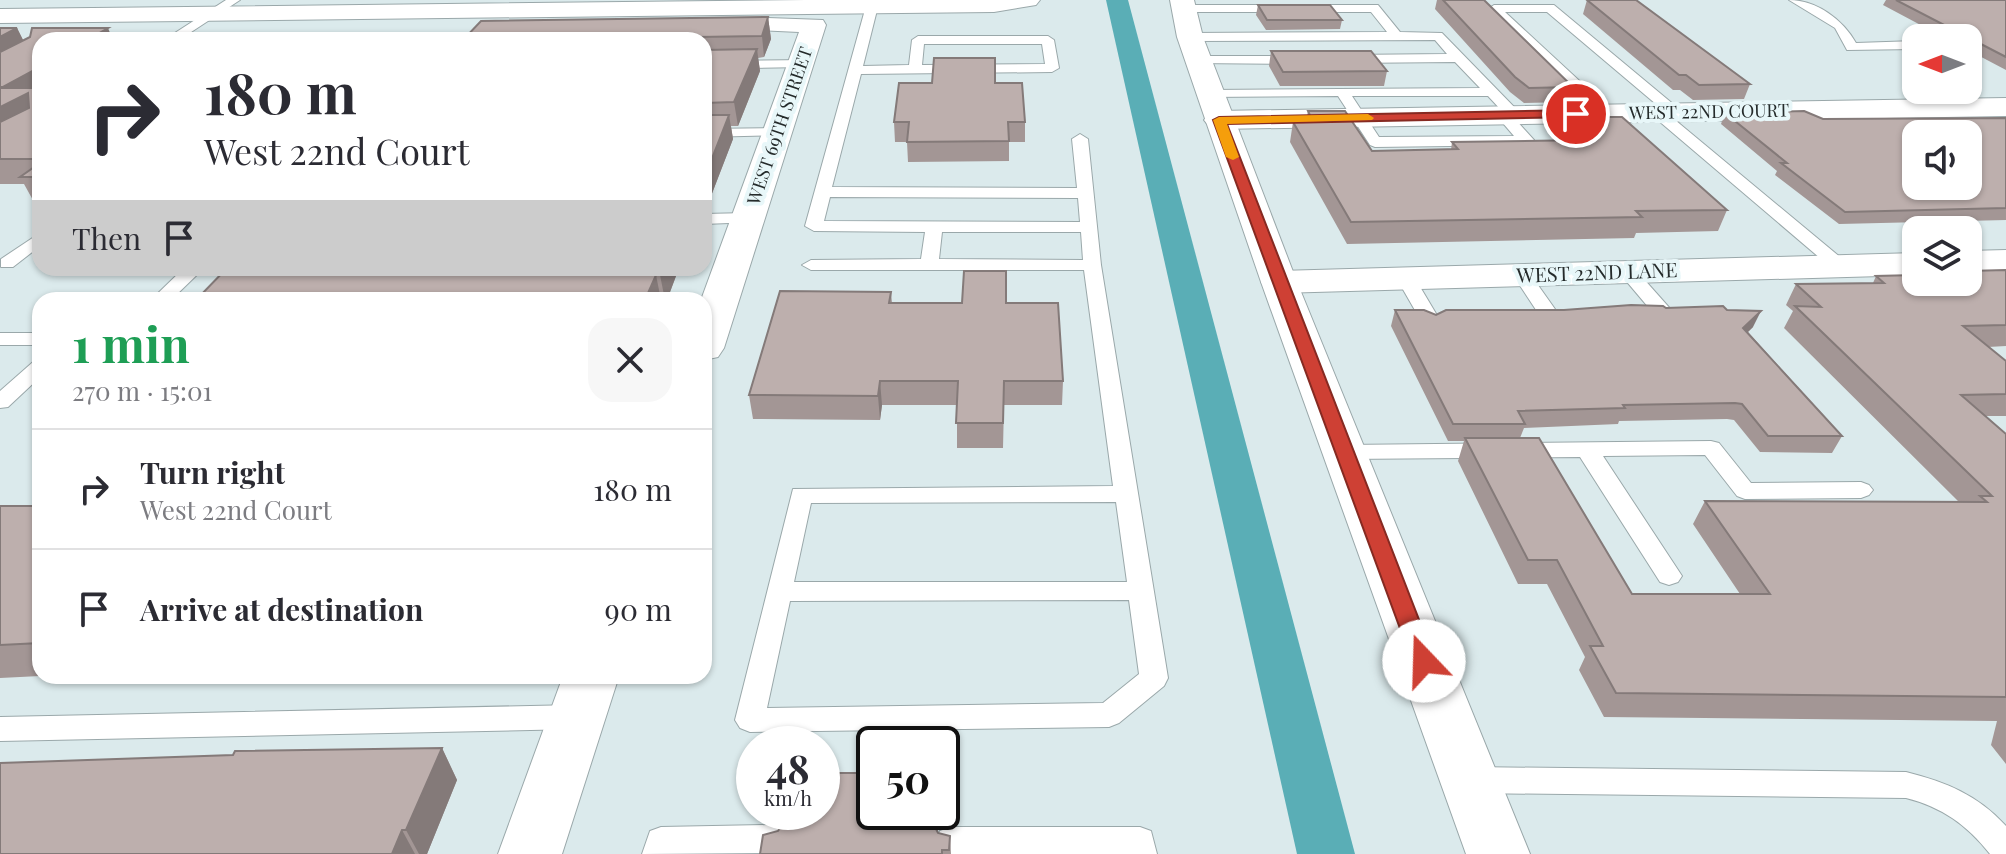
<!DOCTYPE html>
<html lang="en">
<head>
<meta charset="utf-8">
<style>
  body { margin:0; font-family:"Playfair Display",serif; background:#f7f7f7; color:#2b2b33; height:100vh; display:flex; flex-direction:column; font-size:30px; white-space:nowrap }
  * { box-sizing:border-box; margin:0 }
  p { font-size:26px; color:#7c7c81 }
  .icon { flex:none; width:44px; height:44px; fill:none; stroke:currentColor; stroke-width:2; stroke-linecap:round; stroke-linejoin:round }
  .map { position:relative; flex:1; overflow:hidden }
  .panel { position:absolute; left:32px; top:292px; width:680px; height:392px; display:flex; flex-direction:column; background:#fff; border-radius:24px; box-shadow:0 2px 6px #0004 }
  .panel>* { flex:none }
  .top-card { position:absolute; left:32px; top:32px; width:680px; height:244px; border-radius:24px; box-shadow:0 2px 6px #0004; background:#fff; color:#2b2b33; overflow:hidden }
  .needle { width:52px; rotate:270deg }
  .controls { position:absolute; left:1902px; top:24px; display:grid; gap:16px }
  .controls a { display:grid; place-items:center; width:80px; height:80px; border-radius:16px; background:#fff; box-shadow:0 2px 6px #0004; font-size:40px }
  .speed { position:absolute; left:736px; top:726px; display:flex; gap:16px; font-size:40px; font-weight:700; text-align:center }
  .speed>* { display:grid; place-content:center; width:104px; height:104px; border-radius:50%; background:#fff; box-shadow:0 2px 6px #0004; line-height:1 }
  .speed small { font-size:20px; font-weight:400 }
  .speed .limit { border:4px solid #111; border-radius:12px; background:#fff; color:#111 }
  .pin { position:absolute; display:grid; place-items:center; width:68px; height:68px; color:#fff; margin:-34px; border:4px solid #fff; border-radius:50%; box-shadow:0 2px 8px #0007 }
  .me { position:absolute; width:88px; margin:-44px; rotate:339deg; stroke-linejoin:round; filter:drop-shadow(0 0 6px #0008) }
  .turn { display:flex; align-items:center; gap:28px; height:168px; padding:0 40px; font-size:36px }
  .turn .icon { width:104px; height:104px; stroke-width:2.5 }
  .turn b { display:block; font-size:56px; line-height:68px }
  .then { display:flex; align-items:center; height:76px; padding:0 40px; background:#0003; gap:16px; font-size:30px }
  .round { display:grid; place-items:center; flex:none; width:84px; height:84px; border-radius:24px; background:#f7f7f7 }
  .headline { display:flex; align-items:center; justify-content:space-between; height:136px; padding:0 40px }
  h1 { font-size:48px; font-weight:700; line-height:60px; color:#1e9e55 }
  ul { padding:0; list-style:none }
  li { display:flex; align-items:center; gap:24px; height:120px; padding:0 40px; border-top:2px solid #e1e1e2 }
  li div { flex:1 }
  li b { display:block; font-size:30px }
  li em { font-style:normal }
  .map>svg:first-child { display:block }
</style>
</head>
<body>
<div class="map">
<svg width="2006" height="854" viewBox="0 0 2006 854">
  <rect width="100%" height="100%" fill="#dbeaec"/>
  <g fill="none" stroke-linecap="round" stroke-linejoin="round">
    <path fill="#5aaeb6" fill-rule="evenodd" d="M1106,0H1128L1355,854H1297Z"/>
    <g stroke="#9aa8aa" stroke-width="2">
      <path id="lane" d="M226,0H240L179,40H164Z
        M1789,0C1817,0 1843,20 1856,43L1916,41V49L1847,50L1835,28Z
        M872,2L878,6L863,66L909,65L912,40L918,36H1048L1054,40L1059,68L1052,72L861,74L832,187L1077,188L1072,139L1080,134L1088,139L1101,265L1168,678L1164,686L1119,723L1109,727L750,732L740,728L735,720L793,489L1113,486L1084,270H811L802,265L811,260L921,259L925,232L814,231L805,226L866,6ZM924,44H1042L1045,64L922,65ZM830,197L1078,198L1080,222L824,221ZM942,232H1081L1083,260L939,259ZM1116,502L1127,582H794L811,503ZM1129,600L1139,674L1103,703L767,708L790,601Z
        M1183,5H1378L1400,32L1442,33L1519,112L1521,115L1515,119L1534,140L1526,145L1375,147L1370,145L1338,96L1205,97L1203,94L1210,90L1480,88L1455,62L1347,63L1340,59L1347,55L1447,54L1435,40L1190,41L1184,37L1190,33L1387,32L1371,12H1179L1177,9ZM1352,96H1488L1502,111L1496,115L1514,136L1379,137Z
        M1554,5L1679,109V115H1669L1846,262L1849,266L1846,270H1834L1653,116V110H1663L1547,12H1505L1612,111V117H1602L1488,9L1494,5Z
        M1198,56H1301L1308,60L1301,64L1193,63L1191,60Z
        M809,60V66L804,67L704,69V61Z
        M778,128L785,132L783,135L704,137V129Z
        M748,213L756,218L754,222L704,224V214Z
        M40,233V246L13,267H1V259Z
        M1628,267L1634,268L1674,313L1677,317L1674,321H1660L1622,276L1619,272L1622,268Z
        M184,268H204L171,300H151Z
        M1522,270L1528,271L1562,319L1559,323H1545L1542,319L1513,275Z
        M1406,273L1413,275L1441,322L1438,326L1431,328L1424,326L1397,279Z
        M0,333H40V345H0Z
        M40,360V377L8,407L0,408V391L33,362Z
        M1711,441L1719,443L1751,483L1861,482L1869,485L1873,490L1869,495L1861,498L1745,499L1737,496L1705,455L1603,456L1682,576L1678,582L1669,585L1660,582L1580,457L1345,459L1337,457L1334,452L1337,447L1345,445Z
        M576,705L586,709L591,717L586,725L576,729L0,741V717Z
        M1471,767L1906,772C1946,782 1978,795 2006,826V854H1990C1967,825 1942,807 1906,798L1471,793L1460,789L1456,780L1460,771Z
        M770,825L781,829L786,839L781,849L770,853L642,854L650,831L661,827Z
        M951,827H1140L1151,831L1157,854H947L940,851L935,841L940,831Z"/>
    </g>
    <g stroke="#9aa8aa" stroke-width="2">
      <path id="street" d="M806,0H1040L1036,5L994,12L0,23V9Z
        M768,18L823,20L826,25L724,348L718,357L704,360V300H701L799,32L759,30L756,25L759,20Z
        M2006,98V116L1219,129L1209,126L1204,120L1209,114L1219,111Z
        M2006,250V272L1968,273V251Z
        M1916,253V275L1279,293L1266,290L1261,282L1266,274L1279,271Z
        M563,676H619L562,854H498Z"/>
    </g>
    <g stroke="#9aa8aa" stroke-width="2">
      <path id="secondary" d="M1170,0H1194L1203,37L1297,282L1530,854H1466L1261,282L1177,37Z"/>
    </g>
    <use href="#lane" fill="#fff" fill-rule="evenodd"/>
    <use href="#street" fill="#fff" fill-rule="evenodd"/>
    <use href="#secondary" fill="#fff" fill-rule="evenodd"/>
  </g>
  <path fill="#a39695" d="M1437,0H1484L1573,87L1568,102L1524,103L1510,92L1435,9Z
    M1587,0L1750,84L1744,99L1693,100L1680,90H1673L1583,14Z
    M1886,0H2006V70L1968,50V38H1945L1883,5Z
    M1258,5L1342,20L1340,29L1266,30L1256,15Z
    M768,17L771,39L764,57L758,58L760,71L738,126H731L733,139L711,196H705L704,200V40H463Z
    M0,28H17L23,40H40V202H34L24,184H0Z
    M1271,51L1387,71L1384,86H1280L1269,66Z
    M995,83L1025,122V142H1009V161L908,162L907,142H895L894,122Z
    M1554,107L1609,117L1727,210L1718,231L1636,233L1634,238L1347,244L1290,142L1293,122H1306L1308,111L1372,151L1451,150L1452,142L1562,141L1548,127Z
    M1725,113L1823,119L2006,118V220L1839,224L1775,175L1777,171L1721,124Z
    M679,268L667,300H196Z
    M2006,270V346L1988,347L2006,361V416H1986L2006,434V764L1991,745L1997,721L1604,717L1579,670L1585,657L1547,584H1518L1458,461L1464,441H1448L1391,326L1395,310L1436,315L1564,310L1666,308L1727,310L1753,327L1748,332L1842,436L1832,453L1760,452L1734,420L1727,419L1619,421L1618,424L1524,428L1520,438L1632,594H1740L1693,524L1705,501L1959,502L1784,328L1793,311L1786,305L1796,284L1873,283L1876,276L1916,282Z
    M891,292L892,303H1006L1063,381L1062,405H1004L1003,448H957V405H882L880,420L753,419L749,395Z
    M0,506H40V676L0,678Z
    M442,748L457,780L427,854H0Z
    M953,794L952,824L939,828L937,832L938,833L950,836L951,854H760L781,826L773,823L771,812H822Z"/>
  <path fill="#847a79" d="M768,17L771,39L764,57L762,36Z
    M17,28L28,50L0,65V37Z
    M108,28L113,40H87Z
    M757,49L760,71L738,126L734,102Z
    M40,67V115L0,138V107L3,87Z
    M729,115L733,139L711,196L707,171Z
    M663,268H679L667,300H665L660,275Z
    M656,275L661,300H645Z
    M1761,311L1753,327L1736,343L1743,328Z
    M880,381L882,405L880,420L878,396Z
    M442,748L457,780L427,854H419L406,830Z
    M952,773L953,794L952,824L939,828L932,840L931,819L935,812H942V806Z
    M402,830L415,854H392Z"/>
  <path fill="#bdafad" stroke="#847a79" stroke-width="2" fill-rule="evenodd" d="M1443,0H1484L1573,87L1529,88L1515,77Z
    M1587,0H1636L1750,84L1699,85L1686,75H1679Z
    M1896,0H2006V57Z
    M1258,5H1330L1342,20H1267Z
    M768,17L762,36L698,37V40H463L481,21Z
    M0,28H17L0,37Z
    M32,28H108L87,40H40V67L3,87H0V52L30,37Z
    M757,49L734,102L704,103V50Z
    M1271,51H1371L1387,71L1283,72Z
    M934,58H995V83H1022L1025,122H1008L1009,141L907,142L909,122H894L899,83H932Z
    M0,88H40V159H0V122L29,108L28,93L0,107Z
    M1554,107H1598L1609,117H1622L1727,210L1636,211L1642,217L1351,222L1293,122H1313L1308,111H1345L1372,151L1458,149L1452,142L1588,140Z
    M1804,111L1823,119L2006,118V208L1845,212L1781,163H1787L1725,113ZM1916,134H1968V186H1916Z
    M704,115H729L707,171H704Z
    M40,163V177H20Z
    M227,268H663L660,275H656L645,300H196Z
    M2006,270V325L1963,326L2006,361V394L1961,395L2006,434V697L1616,693L1590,646H1603L1557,560H1528L1465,438H1539L1632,594H1770L1705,501L1987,502L1980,496H1992L1795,306L1821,307L1796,284L1884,283L1876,276L1916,275V282H1968V271Z
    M964,271H1006V303H1058L1063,381H1004L1003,423H956L958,381H880L878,396L749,395L780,291L891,292L889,303H962Z
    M1631,305L1663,306L1666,308L1723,306L1727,310L1761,311L1743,328L1842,436H1768L1742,404L1735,403L1623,405L1625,408L1518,411L1525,424H1453L1395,310H1424L1436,315L1446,310H1564Z
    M0,506H40V643L0,645Z
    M442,748L406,830H402L392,854H0V763L233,755L235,751Z
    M822,773H874V812H935L931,819L938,833L950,836L949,850H942V854H760L763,835L778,831L785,820L782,812H822Z
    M942,773H952L951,803L942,806Z"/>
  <path fill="#ce4034" stroke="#862a22" stroke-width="2" d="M1576,110L1580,111V117L1227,124L1435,661L1432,667L1424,669L1416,667L1412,661L1213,120L1219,117Z"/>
  <path fill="#f59e0b" d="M1368,114L1374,118L1372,120L1227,124L1239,157L1233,160L1226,157L1213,120L1219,117Z"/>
  <g text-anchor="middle" stroke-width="8" stroke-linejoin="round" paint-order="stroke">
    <g font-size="18" fill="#252b2b" stroke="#e8f7f9">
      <text transform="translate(1709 112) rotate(-1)" y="6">WEST 22ND COURT</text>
      <text transform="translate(780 126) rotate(-71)" y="6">WEST 69TH STREET</text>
    </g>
    <g font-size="20" fill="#252b2b" stroke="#e8f7f9">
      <text transform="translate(1597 273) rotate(-2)" y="7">WEST 22ND LANE</text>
    </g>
  </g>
</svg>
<div class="controls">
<a><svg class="needle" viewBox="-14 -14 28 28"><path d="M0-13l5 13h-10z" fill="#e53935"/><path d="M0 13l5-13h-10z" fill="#7c7c81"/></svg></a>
<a><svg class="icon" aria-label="sound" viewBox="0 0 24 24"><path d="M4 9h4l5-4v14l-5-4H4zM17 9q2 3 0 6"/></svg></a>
<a><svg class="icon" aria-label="layers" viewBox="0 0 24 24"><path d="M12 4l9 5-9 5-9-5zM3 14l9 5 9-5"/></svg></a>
</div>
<div class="speed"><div>48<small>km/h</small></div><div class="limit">50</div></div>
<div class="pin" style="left:1576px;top:114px;background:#d93025"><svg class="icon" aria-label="arrive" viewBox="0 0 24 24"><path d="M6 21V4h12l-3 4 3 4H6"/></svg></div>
<svg class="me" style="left:1424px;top:661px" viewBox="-20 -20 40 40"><circle r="19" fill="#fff"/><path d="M0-13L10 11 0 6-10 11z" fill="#ce4034"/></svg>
<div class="top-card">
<div class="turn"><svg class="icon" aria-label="right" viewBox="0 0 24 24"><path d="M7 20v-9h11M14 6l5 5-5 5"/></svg><div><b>180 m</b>West 22nd Court</div></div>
<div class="then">Then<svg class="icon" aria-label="arrive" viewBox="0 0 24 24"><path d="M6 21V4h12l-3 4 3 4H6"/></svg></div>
</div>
<section class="panel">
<div class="headline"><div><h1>1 min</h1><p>270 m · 15:01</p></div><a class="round"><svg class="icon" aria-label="close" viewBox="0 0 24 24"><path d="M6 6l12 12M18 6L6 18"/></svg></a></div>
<ul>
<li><svg class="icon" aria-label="right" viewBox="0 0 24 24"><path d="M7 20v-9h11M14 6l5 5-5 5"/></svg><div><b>Turn right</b><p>West 22nd Court</p></div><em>180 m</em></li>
<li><svg class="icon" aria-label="arrive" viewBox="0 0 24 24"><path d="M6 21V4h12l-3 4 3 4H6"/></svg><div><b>Arrive at destination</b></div><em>90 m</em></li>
</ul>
</section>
</div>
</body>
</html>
